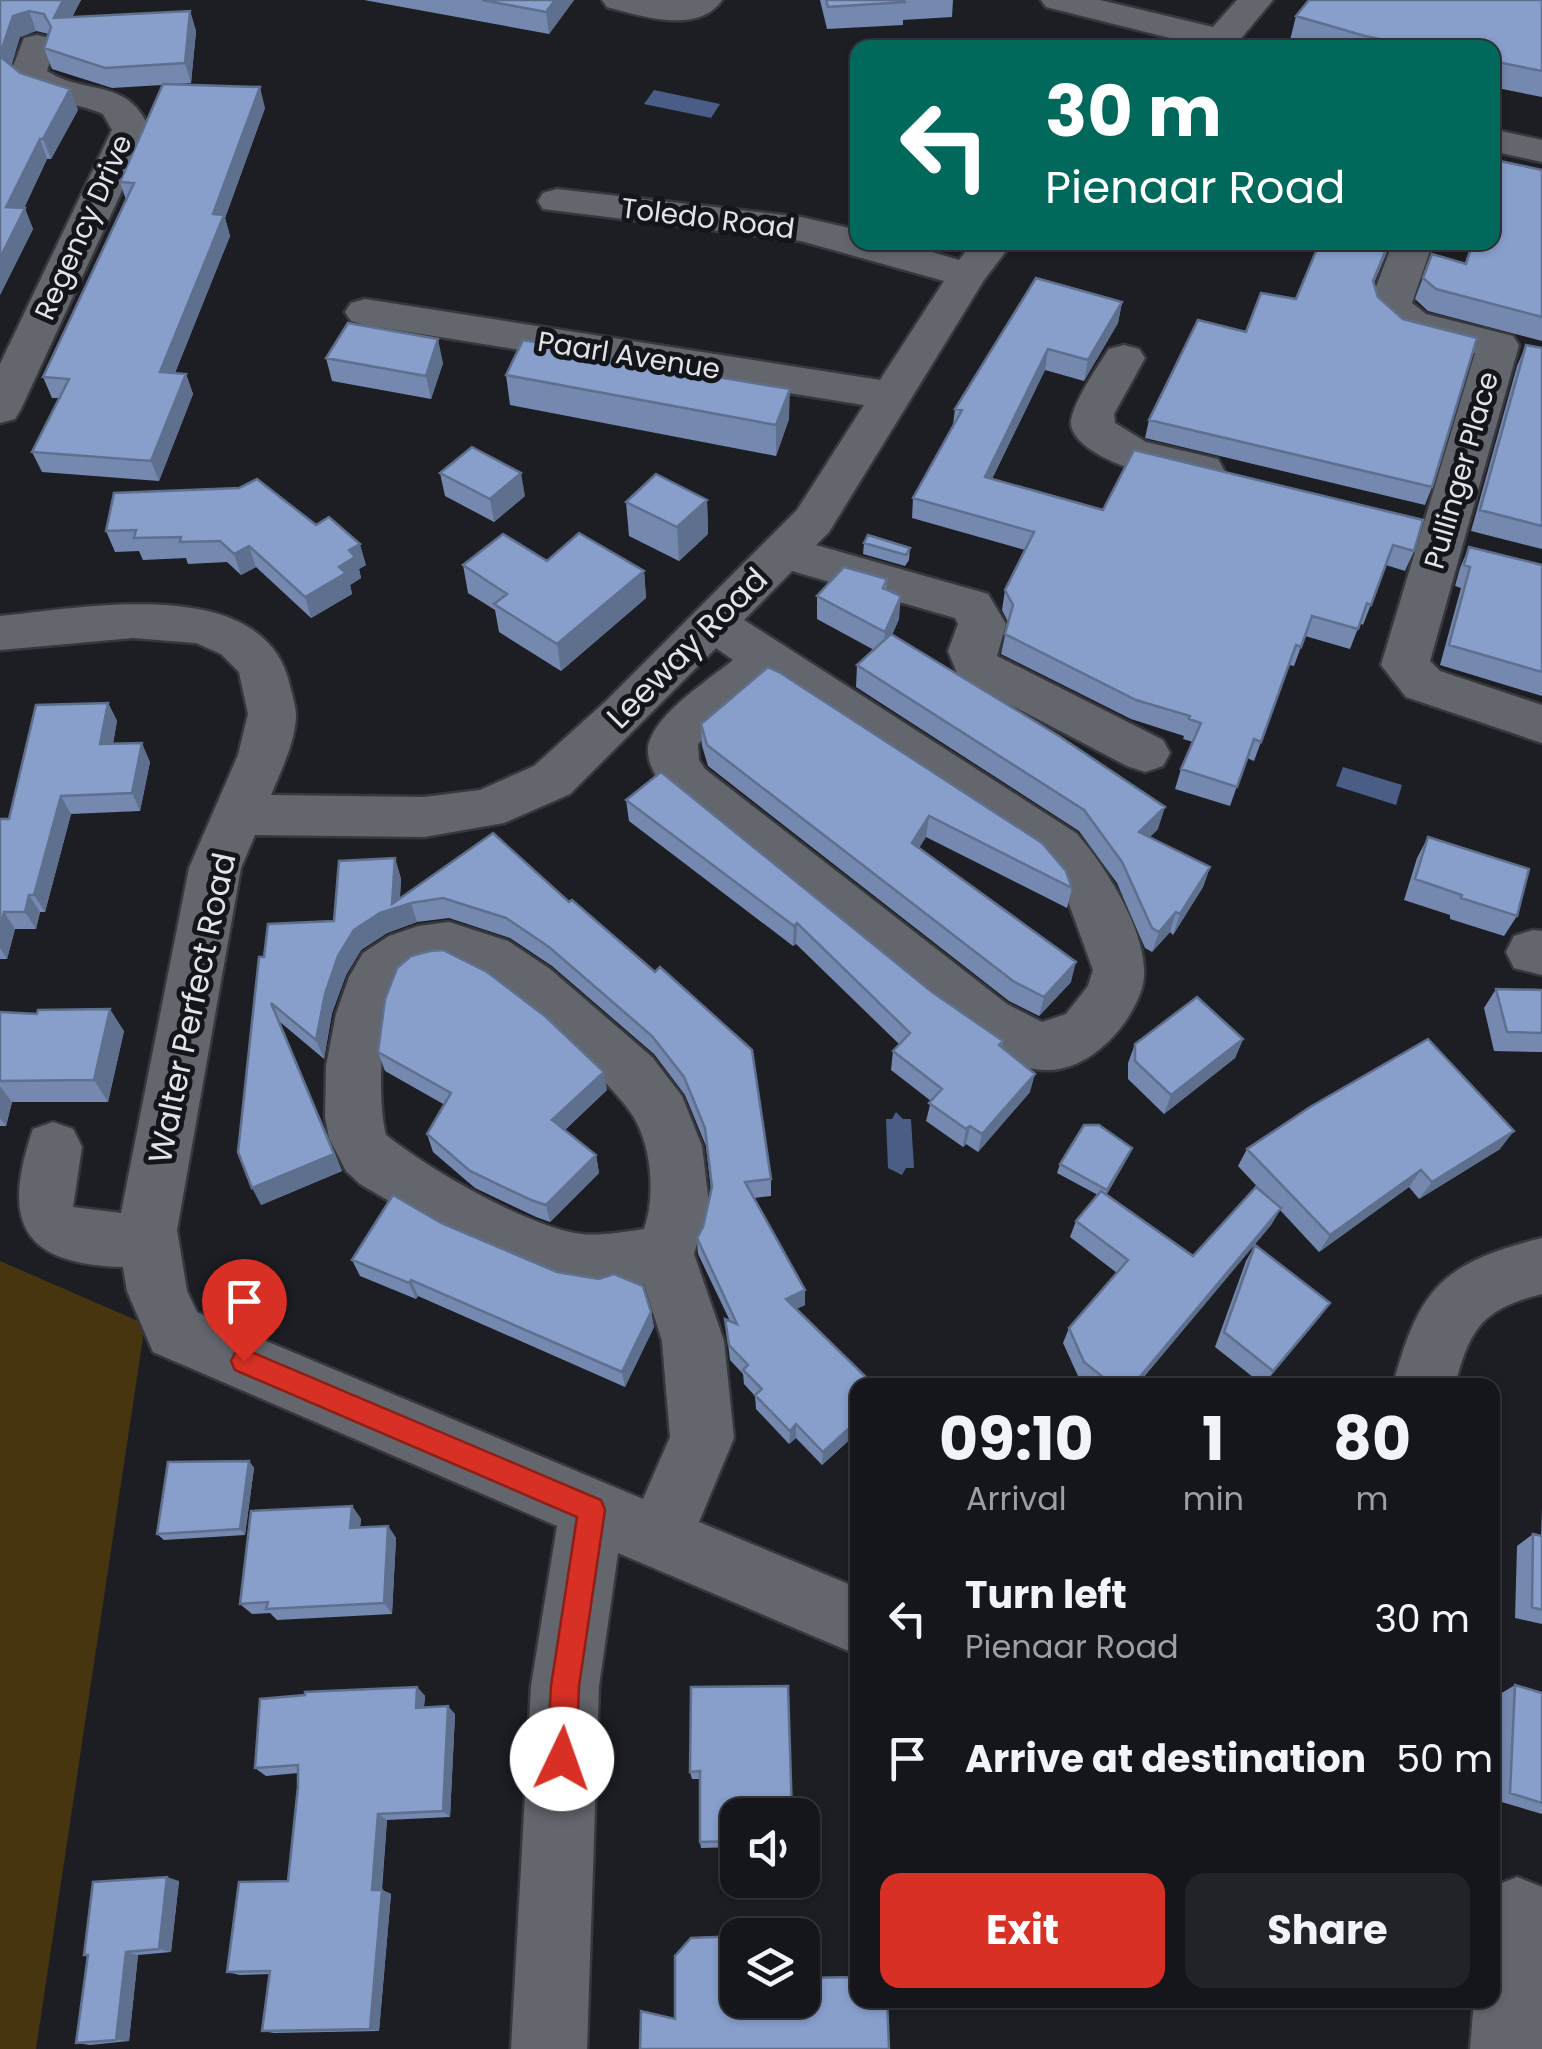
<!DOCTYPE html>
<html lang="en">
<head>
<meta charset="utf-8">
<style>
  body { margin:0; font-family:Poppins,sans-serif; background:#222328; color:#f1f3f6; height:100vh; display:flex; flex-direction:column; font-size:38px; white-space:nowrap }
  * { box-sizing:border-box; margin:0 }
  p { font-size:32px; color:#9d9fa3 }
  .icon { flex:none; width:55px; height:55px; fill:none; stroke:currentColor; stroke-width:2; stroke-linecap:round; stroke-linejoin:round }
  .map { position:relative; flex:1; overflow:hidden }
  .drawer { position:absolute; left:850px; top:1378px; width:650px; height:630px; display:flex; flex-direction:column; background:#15161b; border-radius:20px; box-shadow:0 2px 8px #0004,0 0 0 2px #34353a }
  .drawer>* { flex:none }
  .banner { position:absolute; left:850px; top:40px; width:650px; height:210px; border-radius:20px; box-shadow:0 2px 8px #0004,0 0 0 2px #34353a; background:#00695c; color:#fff; overflow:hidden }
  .buttons { position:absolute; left:720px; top:1798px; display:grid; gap:20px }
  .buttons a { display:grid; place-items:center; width:100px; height:100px; border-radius:20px; background:#15161b; box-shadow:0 2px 8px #0004,0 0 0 2px #34353a; font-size:50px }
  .pin { position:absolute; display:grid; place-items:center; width:85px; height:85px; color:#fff; margin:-102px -42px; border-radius:50% 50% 50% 0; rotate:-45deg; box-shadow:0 0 10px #0007 }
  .pin .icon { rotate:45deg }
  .me { position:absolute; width:110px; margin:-55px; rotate:3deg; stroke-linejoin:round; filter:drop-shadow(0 0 8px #0008) }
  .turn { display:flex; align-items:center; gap:35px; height:210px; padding:0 30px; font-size:45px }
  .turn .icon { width:130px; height:130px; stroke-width:2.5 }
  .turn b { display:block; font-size:70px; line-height:85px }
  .eta { display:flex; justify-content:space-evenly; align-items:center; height:170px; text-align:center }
  .eta b { font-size:60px; font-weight:700; line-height:70px }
  .cta { display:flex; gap:20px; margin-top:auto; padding:20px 30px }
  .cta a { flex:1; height:115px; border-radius:20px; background:#d93025; color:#fff; font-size:40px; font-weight:700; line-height:115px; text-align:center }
  .cta a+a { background:#222328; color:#f1f3f6 }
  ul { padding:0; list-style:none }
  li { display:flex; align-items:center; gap:30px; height:140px; padding:0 30px }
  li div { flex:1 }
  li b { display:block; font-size:38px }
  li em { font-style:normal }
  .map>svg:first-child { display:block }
</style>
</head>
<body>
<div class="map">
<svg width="1542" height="2049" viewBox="0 0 1542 2049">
  <rect width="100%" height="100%" fill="#1c1e24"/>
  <path fill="#473510" d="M0,1261L145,1324L36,2049H0Z"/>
  <path fill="#4a5d87" d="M654,90L720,104L711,118L644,104Z
    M1343,767L1402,785L1396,805L1336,786Z
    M896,1112L903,1119H911L914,1168H906L902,1175L888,1168L886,1119H892Z"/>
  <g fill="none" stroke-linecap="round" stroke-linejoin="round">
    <g stroke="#36383d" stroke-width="5">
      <path id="minor" d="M602,0H722C698,35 641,16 607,7Z
        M1041,0H1100L1213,27L1237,0H1273L1233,48H1197L1198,45L1046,7Z
        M37,35L50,38L55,46L47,71C86,96 129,77 150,130L21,409L15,419L0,423V364L112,130L103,114C73,100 30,103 10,74L24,38Z
        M1492,129L1542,140V162L1492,151Z
        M557,189L801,217L858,230V242H898L959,260L973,242H1013L984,280L829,532L816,545L988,594L1006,624L997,656L1163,740L1170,753L1163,766L1145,772L1127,766L959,678L948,651L958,624L955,618L792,571L744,620L1076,833C1106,866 1155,943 1142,988C1129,1030 1083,1078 1035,1069C985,1060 917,995 878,964C808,908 739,852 669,797C661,784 649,768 648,753C646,719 709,680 733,660L716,648L570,794L504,823L424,837L255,835L241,868L177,1230L187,1291L197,1312L643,1499L670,1437L662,1341L644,1284L591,1289L563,1285L449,1236L360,1184L346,1171L329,1138L325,1117L326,1066L336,1014L349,977L363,953L389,936L418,926L449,922L508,941L550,969L652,1057L682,1096L702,1146L709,1204L694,1254L724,1341L734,1438L699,1522L858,1588V1655L618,1553L599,1686L587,2049H511L531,1686L557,1526L153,1352L127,1291L123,1267C24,1264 0,1225 33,1129L53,1122L73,1129L82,1147L73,1207L121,1213L189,868L238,755L248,714L239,672L221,654L196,643L133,638L0,650V616C84,608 266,572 290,686C292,695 296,706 296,716C295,743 281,770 271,795L424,797L480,790L534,766L606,701L797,510L864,405L365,325L351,321L345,312L351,303L365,299L880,380L944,281L801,241L543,209L538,201L543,193ZM769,683L1040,861L1064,890L1093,970L1088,986L1066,1014L1042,1022L1007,1004L705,769L699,760L698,744ZM449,966C491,975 619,1084 637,1123C652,1153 655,1198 644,1229C623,1232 601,1236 581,1234C529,1228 427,1168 386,1135C377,1100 379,1017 400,986C411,970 431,966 449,966Z
        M1393,242H1433L1412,303L1426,314L1513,336L1519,345L1430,661L1440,671L1542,705V743L1406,697L1381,665L1475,353C1444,345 1376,341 1371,300Z
        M1124,345L1139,349L1145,358L1114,414L1115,423L1146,442L1218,459L1224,470L1218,481C1187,489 1078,463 1071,425C1069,408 1099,364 1109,349Z
        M1533,930L1542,931V975L1514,968L1506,952L1514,936Z
        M1542,1238V1294C1482,1309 1470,1328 1455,1385H1393C1419,1288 1442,1263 1542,1238Z
        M1517,1877L1542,1887V2049H1470L1474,2000H1492V1887Z"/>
    </g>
    <use href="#minor" fill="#63676d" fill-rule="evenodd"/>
  </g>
  <path fill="#7588af" d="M0,0H81L72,17L190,11L196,31L191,83L177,84L265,108L225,218L230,236L175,373L186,374L193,394L159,481L42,472L32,452L59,398H52L43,377L126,200L120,182L162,85L112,88L52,69L44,48L49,34L36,31L20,37L11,66L20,73L78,110L51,159H47L24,208L33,229L0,295Z
    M364,0H574L549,34Z
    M820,0H953L952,17L903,20V25L827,29Z
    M1542,0V97L1492,87V48H1316L1290,40L1296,16Z
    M1500,161L1542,170V341L1428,311L1415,299L1432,254L1465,263L1472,242H1492V182Z
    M1309,242H1391L1374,283L1432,487L1425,505L1145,438L1149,420L1246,332L1296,299L1319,245Z
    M1122,302L1118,323L1084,381L1045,370L992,479L1103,510L1134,450L1414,551L1405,571L1386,565L1363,625L1360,623L1350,649L1305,636L1294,666L1289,665L1254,761L1247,758L1230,806L1175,789L1181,769L1193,742L1183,739L1184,736L1131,719L1001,654L1008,622L1002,610L1005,590L1025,550L912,518L913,498L953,425L955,409Z
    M1526,345L1542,348V549L1471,531L1517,366Z
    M611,355V359L789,419L776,456L510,405L506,375Z
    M326,358L443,363L431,399L332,381Z
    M440,473L525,496L494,522L445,496Z
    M239,488L366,565L359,569L361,578L350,585L352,594L311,618L256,567L241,575L227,562L188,564L186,558L143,560L139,551L115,552L106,531Z
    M707,500L708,534L679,561L629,536L626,502Z
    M864,543L910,548L909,560L905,566L863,554Z
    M1469,547L1542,565V696L1440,665L1461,588L1455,586L1460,568Z
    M547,561L644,571L646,598L561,671L499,632L495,610L468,593L463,565Z
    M887,579L886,589L899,619L892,635L1158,829L1150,837L1210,867L1203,887L1173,935L1170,932L1152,952L1145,948L1117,883L1079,831L856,687L857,665L874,650L817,619V596Z
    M768,667L1072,888L1067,908L926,837L919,848L1071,982L1039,1016L1009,1001L708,766L702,746L701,724Z
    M108,703L117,721L113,744L150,762L140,811L71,814L45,912H40L36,929H15L7,959H0V819H9Z
    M626,800L932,992L1003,1041L1002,1047L1030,1092L978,1152L966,1144L963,1147L926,1121L931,1101L891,1070L893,1051L899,1044L796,944L793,946L629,821Z
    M493,833L771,1179V1196L754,1198L805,1290V1305L796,1309L858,1385V1432L822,1465L796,1438L789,1444L756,1409L755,1396L744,1384L743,1374L730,1360L725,1319L730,1321L698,1254L697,1238L703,1227L711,1190L706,1146L685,1095L654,1054L552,966L510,938L449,918L417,922L387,933L361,950L346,975L332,1013L324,1059L280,1022L342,1171L261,1205L264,957L334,921L395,858L401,879L400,898Z
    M1428,837L1517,916L1504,936L1450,919V915L1404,900L1417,858Z
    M1496,989L1542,990V1052L1494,1051L1484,1008Z
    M0,1012L124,1031L108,1102H12L6,1126H0Z
    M1243,1039L1235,1058L1164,1114L1128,1079V1063L1135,1044Z
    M378,1052L607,1090L565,1130L596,1155L599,1173L550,1222L536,1217L475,1188L433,1152L427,1134L445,1105L385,1071Z
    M1132,1148L1128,1157L1107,1194L1193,1256L1267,1197L1238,1166L1247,1149H1500L1419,1199L1409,1187L1319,1252L1280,1210L1271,1225L1137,1385H1089L1078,1376L1063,1343L1069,1328L1117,1273L1070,1237L1076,1221L1098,1195L1057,1173L1060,1164Z
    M441,1223L651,1312L654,1327L625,1387L418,1296L416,1299L360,1276L352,1260Z
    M1255,1245L1330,1303L1319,1318L1263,1385L1215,1347L1246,1261Z
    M249,1461L254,1468L245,1535L164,1540L157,1534Z
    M352,1506L361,1519L360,1527L388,1526L396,1538L392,1614L277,1620L270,1613L252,1614L240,1604Z
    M1542,1508V1624L1515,1618L1517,1546L1533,1534L1541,1536Z
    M1515,1685L1542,1693V1814L1495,1800L1500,1694Z
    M417,1687L425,1696L424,1707L455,1714L450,1817L387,1820L382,1890L391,1894L379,2031L274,2033L262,2031L270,1974L240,1975L227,1972L288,1881L298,1787V1773L266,1776L255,1768Z
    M691,1687L738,1815V1847L701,1848L700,1842V1779H692L690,1772Z
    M179,1881L171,1952L138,1955L129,2041L90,2045L76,2043L88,1956L84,1955Z"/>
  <path fill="#5f6f8e" d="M63,0H81L61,39L54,18Z
    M555,0H574L549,34L546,12Z
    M29,11L36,31L20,37L7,76L0,54L13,16Z
    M190,11L196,31L191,83L185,63Z
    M260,87L265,108L225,218L230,236L167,392L160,372L213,214Z
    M70,89L78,110L51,159L43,139Z
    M40,139L47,159L15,228L6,207Z
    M25,208L33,229L0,295V258Z
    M1122,302L1118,323L1084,381L1088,360Z
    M438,339L443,363L431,399L426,376Z
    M1048,349L1045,370L983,497L985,477Z
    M186,374L193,394L159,481L151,461Z
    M790,389L789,419L776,456V425Z
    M521,473L525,496L494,522L490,499Z
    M707,500L708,534L679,561L677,527Z
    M360,544L366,565L359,569L361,578L350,585L352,594L311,618L305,597L339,567L349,550Z
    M249,546L256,567L241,575L234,554Z
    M644,571L646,598L561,671L557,644Z
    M901,596L899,619L883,655L885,632Z
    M108,703L117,721L109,762L100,744Z
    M142,743L150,762L140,811L132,793Z
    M61,796L71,814L45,912L34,895Z
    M1165,807L1158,829L1133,853L1139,832Z
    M929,816L926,837L909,864L912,843Z
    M395,858L401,879L399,907L411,903L417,922L387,933L361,950L346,975L332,1013L324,1059L316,1040L325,994L338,956L354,930L392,904Z
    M1210,867L1203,887L1173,935L1180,914Z
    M29,895L40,912L36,929L25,912Z
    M4,912L15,929L7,959L0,948V928Z
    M1176,912L1170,932L1152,952L1159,932Z
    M797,923L796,944L793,946L794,926Z
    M1076,962L1071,982L1039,1016L1044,997Z
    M110,1009L124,1031L108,1102L94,1080Z
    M280,1022L342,1171L261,1205L252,1188Z
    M1243,1039L1235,1058L1164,1114L1171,1095Z
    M604,1072L607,1090L556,1138L552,1120Z
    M1035,1074L1030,1092L978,1152L982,1134Z
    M0,1086L12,1102L6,1126L0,1118Z
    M970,1126L966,1144L963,1147L966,1129Z
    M1514,1131L1500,1149L1419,1199L1432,1182Z
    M1132,1148L1128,1157L1104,1199L1107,1190Z
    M596,1155L599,1173L550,1222L546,1205Z
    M1421,1170L1409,1187L1319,1252L1330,1235Z
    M1281,1208L1271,1225L1137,1385H1133Z
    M411,1280L418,1296L416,1299L409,1283Z
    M805,1290V1305L786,1314V1299Z
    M1330,1303L1319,1318L1263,1385L1273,1371Z
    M651,1312L654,1327L625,1387L622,1372Z
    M858,1420V1432L822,1465L823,1452Z
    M796,1424V1438L789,1444L790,1431Z
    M249,1461L254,1468L245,1535L240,1529Z
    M352,1506L361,1519L359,1539L350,1528Z
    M388,1526L396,1538L392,1614L384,1603Z
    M417,1687L425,1696L423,1716L416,1708Z
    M448,1706L455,1714L450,1817L443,1811Z
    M378,1814L387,1820L381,1895L372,1890Z
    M167,1877L179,1881L171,1952L159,1949Z
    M382,1890L391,1894L379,2031L370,2029Z
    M126,1952L138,1955L129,2041L116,2040Z"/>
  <path fill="#889ecb" stroke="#5f6f8e" stroke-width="2.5" d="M0,0H63L54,18L190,11L185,63L105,68L44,48L51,27L44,14L29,11L13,16L0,54Z
    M482,0H555L546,12Z
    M826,0H904L905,2L828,7Z
    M1309,0H1542V71L1492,61V48H1422L1365,36L1296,16Z
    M0,56L20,73L70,89L43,139H40L6,207L25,208L0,258Z
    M163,84L260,87L213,214L224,215L160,372L186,374L151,461L32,452L69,379L43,377L134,183L120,182Z
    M1500,161L1542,170V317L1436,289L1423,278L1432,254L1466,264L1473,242H1492V185Z
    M1320,242H1389L1373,281L1378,297L1403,319L1477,338L1432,487L1149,420L1198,320L1246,332L1261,293L1296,299Z
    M1036,278L1122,302L1088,360L1048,349L985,477L1103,510L1134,450L1423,520L1414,551L1393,545L1371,605L1367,603L1358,629L1312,616L1301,647L1296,645L1261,742L1254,739L1237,787L1181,769L1201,723L1189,719L1190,716L1136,700L1005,634L1013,605L1005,590L1034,532L913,498L962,410L955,409Z
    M348,323L438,339L426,376L326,358Z
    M523,340L611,355L609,359L790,389L776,425L506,375Z
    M1526,345L1542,348V526L1480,510Z
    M472,447L521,473L490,499L440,473Z
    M656,474L707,500L677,527L626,502Z
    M257,479L316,525L329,517L360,544L349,550L355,557L339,567L346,573L305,597L249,546L234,554L220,541L180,542L181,537L134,538L136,530L106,531L114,493L239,488Z
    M579,533L644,571L557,644L494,604L507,594L463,565L503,534L547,561Z
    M868,535L910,548L906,555L864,543Z
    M1469,547L1542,565V672L1449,645L1470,567L1464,565Z
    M844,567L887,579L883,588L901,596L885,632L817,596Z
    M891,634L1059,736L1165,807L1139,832L1210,867L1180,914L1176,912L1159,932L1152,928L1122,862L1084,810L857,665Z
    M768,667L779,672L1042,843L1066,871L1072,888L929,816L912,843L1076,962L1044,997L1013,981L707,745L701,724Z
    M108,703L100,744L142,743L132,793L61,796L34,895H29L25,912H4L0,928V819H9L36,705Z
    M661,772L932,992L1003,1041L999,1045L1035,1074L982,1134L970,1126L966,1129L929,1103L942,1089L893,1051L910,1033L797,923L794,926L626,800Z
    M493,833L569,902L572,900L655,972L660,967L752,1050L771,1179L745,1182L805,1290L786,1299L874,1385H858V1420L823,1452L796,1424L790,1431L755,1395L762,1389L743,1370L748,1365L729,1345L725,1319L737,1324L697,1238L703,1227L712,1187L705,1128L684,1077L652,1036L549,947L506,918L443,898L411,903L380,913L354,930L338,956L325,994L316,1040L271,1003L334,1154L252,1188L238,1152L259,957H264L268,924L334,921L339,861L395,858L392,904Z
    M1428,837L1529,869L1517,916L1461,898L1462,895L1415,879Z
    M443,950L487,972L546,1017L604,1072L552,1120L596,1155L546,1205L531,1200L470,1171L427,1134L451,1093L378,1052L385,999L397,968L411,956L430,951Z
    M1496,989L1542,990V1033L1507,1032Z
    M1197,997L1243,1039L1171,1095L1135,1061V1044Z
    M110,1009L94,1080L0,1081V1012L37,1014L38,1010Z
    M1428,1039L1514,1131L1432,1182L1421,1170L1330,1235L1247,1149L1310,1107Z
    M1084,1125H1099L1132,1148L1107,1190L1060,1164Z
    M1256,1187L1281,1208L1133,1385H1113L1084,1362L1069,1328L1128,1260L1076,1221L1101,1191L1193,1256Z
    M393,1195L441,1223L557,1272L599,1279L614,1274L643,1286L651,1312L622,1372L411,1280L409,1283L352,1260Z
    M1255,1245L1330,1303L1273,1371L1224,1332Z
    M249,1461L240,1529L157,1534L168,1462Z
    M352,1506L350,1528L388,1526L384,1603L266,1609L268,1602L240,1604L251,1511Z
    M1533,1534L1542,1536V1610L1532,1607Z
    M1515,1685L1542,1693V1803L1510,1793Z
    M788,1686L792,1815H738V1841L700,1842V1771L690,1772L691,1687Z
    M417,1687L416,1708L448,1706L443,1811L378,1814L372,1890H382L370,2029L262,2031L270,1971L227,1972L239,1882L288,1881L298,1787V1765L255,1768L260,1699L305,1695V1692Z
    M167,1877L159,1949L126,1952L116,2040L76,2043L88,1955H84L93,1882Z
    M738,1936V2000H802V1978L858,1977V2000H887L889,2049H640L641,2011L675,2019V1956L691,1938Z"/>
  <path fill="#d93025" stroke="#8d1f18" stroke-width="2.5" d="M244,1349L601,1500L605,1510L579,1686L576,1759L572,1769L562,1773L551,1769L547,1759L551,1686L577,1517L235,1370L231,1361L235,1353Z"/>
  <g text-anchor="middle" stroke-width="10" stroke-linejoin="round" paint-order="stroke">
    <g font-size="28" fill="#e1e3e7" stroke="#13151a">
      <text transform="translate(708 218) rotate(7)" y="10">Toledo Road</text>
      <text transform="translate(83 227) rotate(-66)" y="10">Regency Drive</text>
      <text transform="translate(629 355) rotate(9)" y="10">Paarl Avenue</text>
      <text transform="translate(1461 470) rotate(-74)" y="10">Pullinger Place</text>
    </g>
    <g font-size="32" fill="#e1e3e7" stroke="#13151a">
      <text transform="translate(687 648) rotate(-45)" y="11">Leeway Road</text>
      <text transform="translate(192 1008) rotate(-78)" y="11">Walter Perfect Road</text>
    </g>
  </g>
</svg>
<div class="buttons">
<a><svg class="icon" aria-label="sound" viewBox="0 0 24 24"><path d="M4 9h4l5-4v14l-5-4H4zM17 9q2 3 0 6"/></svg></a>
<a><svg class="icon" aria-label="layers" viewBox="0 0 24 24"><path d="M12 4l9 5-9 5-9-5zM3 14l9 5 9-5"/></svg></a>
</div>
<div class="pin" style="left:244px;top:1361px;background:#d93025"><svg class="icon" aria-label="arrive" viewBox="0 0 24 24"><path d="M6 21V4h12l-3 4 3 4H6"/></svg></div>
<svg class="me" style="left:562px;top:1759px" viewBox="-20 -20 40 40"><circle r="19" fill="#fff"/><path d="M0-13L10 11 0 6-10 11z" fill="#d93025"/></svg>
<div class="banner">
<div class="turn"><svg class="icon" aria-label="left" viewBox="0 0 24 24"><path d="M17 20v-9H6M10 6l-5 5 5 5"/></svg><div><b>30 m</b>Pienaar Road</div></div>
</div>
<section class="drawer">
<div class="eta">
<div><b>09:10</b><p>Arrival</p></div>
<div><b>1</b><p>min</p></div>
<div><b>80</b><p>m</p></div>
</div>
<ul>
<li><svg class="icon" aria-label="left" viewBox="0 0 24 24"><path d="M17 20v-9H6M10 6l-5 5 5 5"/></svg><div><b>Turn left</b><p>Pienaar Road</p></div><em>30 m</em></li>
<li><svg class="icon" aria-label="arrive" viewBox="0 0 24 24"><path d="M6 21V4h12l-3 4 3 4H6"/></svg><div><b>Arrive at destination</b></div><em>50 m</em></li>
</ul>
<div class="cta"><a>Exit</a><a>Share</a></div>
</section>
</div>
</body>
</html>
